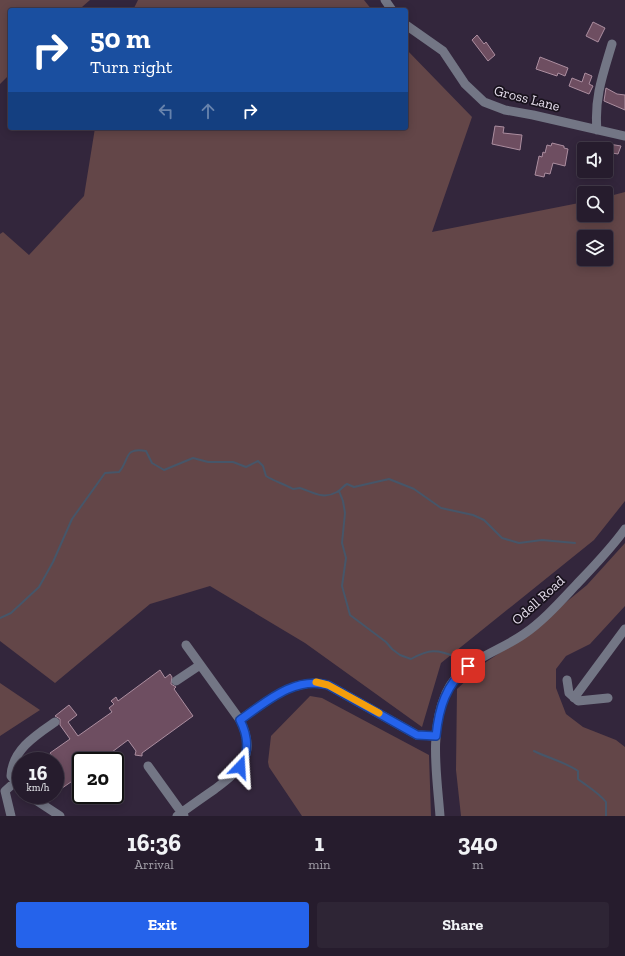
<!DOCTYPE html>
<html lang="en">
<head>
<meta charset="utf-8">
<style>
  body { margin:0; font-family:"Zilla Slab",serif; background:#2e2535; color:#f1f3f6; height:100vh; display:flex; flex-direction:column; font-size:15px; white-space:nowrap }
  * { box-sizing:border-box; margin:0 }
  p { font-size:13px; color:#a4a1aa }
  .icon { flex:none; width:22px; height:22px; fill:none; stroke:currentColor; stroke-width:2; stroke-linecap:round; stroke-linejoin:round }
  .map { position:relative; height:816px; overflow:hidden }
  .sheet { display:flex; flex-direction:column; background:#261c2d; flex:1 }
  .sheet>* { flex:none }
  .hud { position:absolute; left:8px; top:8px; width:400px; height:122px; border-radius:4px; box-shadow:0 2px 10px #0003,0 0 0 1px #423a49; background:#1a4fa0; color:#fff; overflow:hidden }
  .controls { position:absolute; left:577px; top:142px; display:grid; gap:8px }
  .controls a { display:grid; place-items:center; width:36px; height:36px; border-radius:4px; background:#261c2d; box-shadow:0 2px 10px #0003,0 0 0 1px #423a49; font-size:20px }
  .speed { position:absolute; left:12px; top:752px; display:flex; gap:8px; font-size:20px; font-weight:700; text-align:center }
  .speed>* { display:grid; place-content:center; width:52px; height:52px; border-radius:50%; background:#261c2d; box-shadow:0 2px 10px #0003,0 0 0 1px #423a49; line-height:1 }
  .speed small { font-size:10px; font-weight:400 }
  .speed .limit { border:2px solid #111; border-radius:6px; background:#fff; color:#111 }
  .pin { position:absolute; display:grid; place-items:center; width:34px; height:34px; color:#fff; margin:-17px; border-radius:8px; box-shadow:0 2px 6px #0006 }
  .me { position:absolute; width:44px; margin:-22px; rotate:20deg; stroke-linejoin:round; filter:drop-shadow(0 0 3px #0008) }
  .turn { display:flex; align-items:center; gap:14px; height:84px; padding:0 16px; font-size:18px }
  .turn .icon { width:52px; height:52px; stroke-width:2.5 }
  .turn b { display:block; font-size:28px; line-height:34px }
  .lanes { display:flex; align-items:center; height:38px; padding:0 16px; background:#0003; justify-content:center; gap:20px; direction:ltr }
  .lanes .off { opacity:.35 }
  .eta { display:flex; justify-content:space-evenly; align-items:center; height:68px; text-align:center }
  .eta b { font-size:24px; font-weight:700; line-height:28px }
  .cta { display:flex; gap:8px; margin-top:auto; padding:8px 16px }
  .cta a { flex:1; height:46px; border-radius:4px; background:#2563eb; color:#fff; font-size:16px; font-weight:700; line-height:46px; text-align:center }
  .cta a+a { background:#2e2535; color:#f1f3f6 }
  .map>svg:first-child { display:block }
</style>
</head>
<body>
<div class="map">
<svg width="625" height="816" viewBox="0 0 625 816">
  <rect width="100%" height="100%" fill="#33263c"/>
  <path fill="#634648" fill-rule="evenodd" d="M0,0H90L82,7L84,10H10V74L0,84Z
    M138,0H364L372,10H133Z
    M406,49L472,117L432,232L584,202V215H606V197L625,192V501L594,540L441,663L422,727L305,643L210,586L150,604L55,683L0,641V234L3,232L29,255L84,196L95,128H406ZM584,237H606V259H584Z
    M625,543V606L590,644L566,656L556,669V688L566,714L583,727L616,740L625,747V816H461L456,770L457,689L486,662L522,638L587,585Z
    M0,683L40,710L0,736Z
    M310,696L322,698L429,755L431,816H302L269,767L268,762L271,736Z"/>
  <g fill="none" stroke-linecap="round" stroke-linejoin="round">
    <path stroke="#465669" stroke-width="2" d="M339,491L343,501L345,513L342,543L346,558L342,586L350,615L386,642L392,649L400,655L411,659C429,649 437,649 456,657
      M0,618L11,613L39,587L53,562L72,519L105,473L119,472C130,460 123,447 146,451L152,463L164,470L193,458L208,462H233L246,467L258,461L263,466L266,476C274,481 284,484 293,489L300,488C313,492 323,500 337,492C341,490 343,486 347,484L354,487L389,479L414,489L441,508L473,515L484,520L502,538L519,543L542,540L575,543
      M534,751C548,758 565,762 578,771V779C588,787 598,792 606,802V816"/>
  </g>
  <path fill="#6e4e61" stroke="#ac8ea0" d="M593,22L605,28L598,42L586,36Z
    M477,35L484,44L486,42L495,55L488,61L472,40Z
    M540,57L568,68L565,76L558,73L557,76L536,69Z
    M585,73L592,76L589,84L593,86L589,94L569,86L572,78L582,82Z
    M606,88L617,94L625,95V110L604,101Z
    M495,126L504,127L503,133L522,135L520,150L492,144Z
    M552,143L564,146V148L568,149L565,166L553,163L550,174L545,173L544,177L535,175L539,156L542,157L543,152L545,153L547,145L551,146Z
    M603,143L621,146L618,154L612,153L611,155L606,154V149H601Z
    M160,670L165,678L170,674L172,677L171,684L176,687L174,689L193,716L142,753V756L135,755L136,751L128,740L100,761H81V775L55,793V761H44L52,756L50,753L70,739L60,725V719L55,716L69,705L77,715L68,722L78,736L112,712L109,708L114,704L111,701L116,697L118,701Z"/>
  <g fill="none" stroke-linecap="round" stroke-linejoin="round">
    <path stroke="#737685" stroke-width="9" d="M385,0L392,10
      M406,25L443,51L465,84L484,102L505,110L533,115L625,136
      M597,130C594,98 603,74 612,44
      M567,680L569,693L578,701L608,698
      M176,681L200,665
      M574,698L625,629
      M240,720C266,702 294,676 328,685L417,735L436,736
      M148,766L184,816
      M21,789L11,776C12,750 36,735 55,722
      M28,795L60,816
      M11,816L5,791L15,782
      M177,816C189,807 202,798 215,789C242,769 257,754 240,720L186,645
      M440,816C437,776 429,731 446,693C461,660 497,653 524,634C543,621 559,603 575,586C592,568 610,550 625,529"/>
  </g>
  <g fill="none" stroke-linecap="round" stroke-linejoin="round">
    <g stroke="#184099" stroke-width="10">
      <path id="route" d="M240,767C250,751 248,736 240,720C266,702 294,676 328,685L417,735L436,736C439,707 446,685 468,666"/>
    </g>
    <use href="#route" stroke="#2563eb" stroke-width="7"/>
    <path stroke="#f59e0b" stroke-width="7" d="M316,682L328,685L379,713"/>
  </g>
  <g text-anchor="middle" stroke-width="3.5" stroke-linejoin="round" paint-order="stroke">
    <g font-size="14" fill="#e6deed" stroke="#18121c">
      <text transform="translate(527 98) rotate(14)" y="5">Gross Lane</text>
      <text transform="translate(538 600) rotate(-42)" y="5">Odell Road</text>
    </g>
  </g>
</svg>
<div class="controls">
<a><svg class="icon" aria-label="sound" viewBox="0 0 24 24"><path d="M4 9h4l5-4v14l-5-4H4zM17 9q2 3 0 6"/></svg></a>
<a><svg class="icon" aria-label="search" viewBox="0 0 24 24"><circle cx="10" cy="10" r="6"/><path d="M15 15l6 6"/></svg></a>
<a><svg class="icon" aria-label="layers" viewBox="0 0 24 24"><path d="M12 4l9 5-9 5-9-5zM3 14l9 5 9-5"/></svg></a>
</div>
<div class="speed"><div>16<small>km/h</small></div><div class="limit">20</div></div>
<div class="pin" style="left:468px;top:666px;background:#d93025"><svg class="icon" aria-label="arrive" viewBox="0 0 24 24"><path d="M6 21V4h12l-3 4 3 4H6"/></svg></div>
<svg class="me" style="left:240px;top:767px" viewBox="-20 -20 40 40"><path d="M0-17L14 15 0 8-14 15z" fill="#2563eb" stroke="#fff" stroke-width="4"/></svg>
<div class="hud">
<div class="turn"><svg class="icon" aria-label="right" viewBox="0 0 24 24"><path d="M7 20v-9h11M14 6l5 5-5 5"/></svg><div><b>50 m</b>Turn right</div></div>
<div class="lanes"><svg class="icon off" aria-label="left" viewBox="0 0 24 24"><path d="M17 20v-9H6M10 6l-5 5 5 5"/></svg><svg class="icon off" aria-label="ahead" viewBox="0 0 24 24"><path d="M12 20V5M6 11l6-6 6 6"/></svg><svg class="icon" aria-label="right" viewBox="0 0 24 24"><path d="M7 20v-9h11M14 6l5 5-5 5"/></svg></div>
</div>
</div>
<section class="sheet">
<div class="eta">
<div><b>16:36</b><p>Arrival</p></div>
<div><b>1</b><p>min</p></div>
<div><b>340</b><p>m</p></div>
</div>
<div class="cta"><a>Exit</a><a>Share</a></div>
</section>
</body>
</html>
